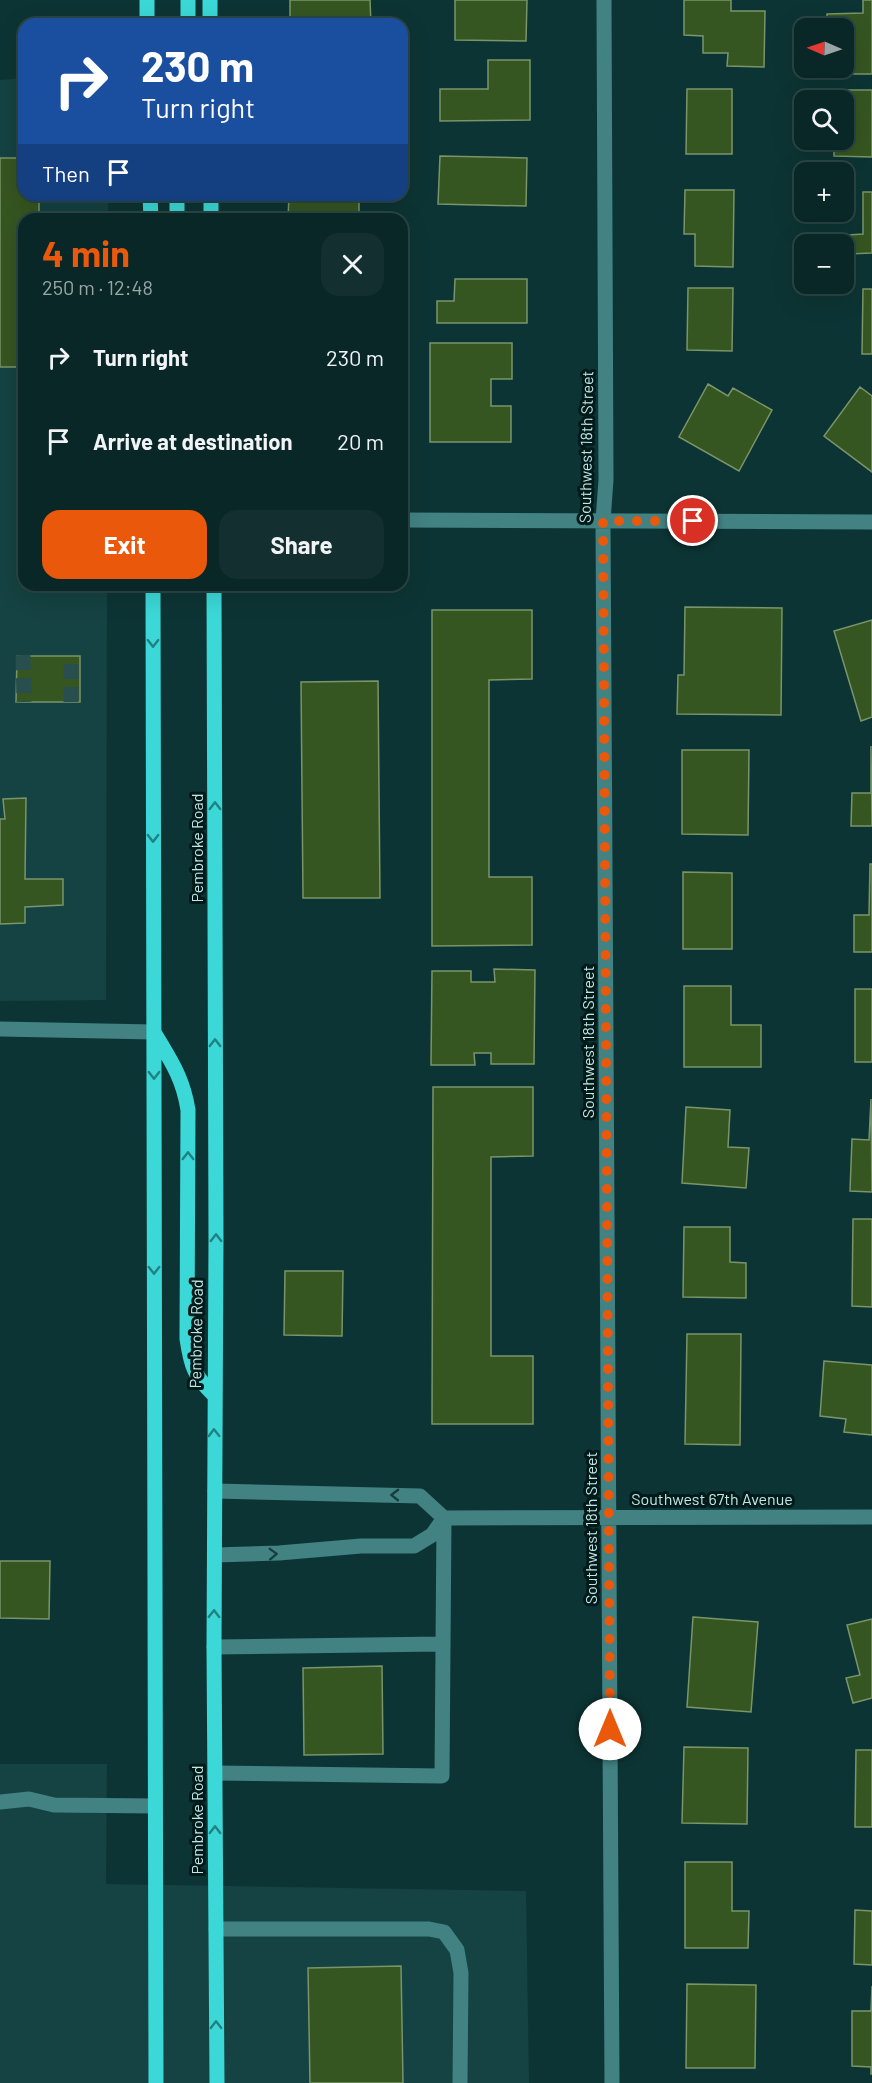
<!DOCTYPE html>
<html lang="en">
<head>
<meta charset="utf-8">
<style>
  body { margin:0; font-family:Barlow,sans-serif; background:#132f2f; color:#f1f3f6; height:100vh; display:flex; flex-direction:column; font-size:22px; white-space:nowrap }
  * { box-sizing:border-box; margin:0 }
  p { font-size:20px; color:#99a5a7 }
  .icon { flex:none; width:33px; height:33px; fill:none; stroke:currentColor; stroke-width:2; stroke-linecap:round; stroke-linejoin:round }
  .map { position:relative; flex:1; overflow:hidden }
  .side { position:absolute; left:18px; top:213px; width:390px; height:378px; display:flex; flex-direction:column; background:#0a2727; border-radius:18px; box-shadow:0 6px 24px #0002,0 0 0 2px #2a4444 }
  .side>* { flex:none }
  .guide { position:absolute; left:18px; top:18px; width:390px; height:183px; border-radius:18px; box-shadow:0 6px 24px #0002,0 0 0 2px #2a4444; background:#1a4fa0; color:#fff; overflow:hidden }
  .needle { width:39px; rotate:272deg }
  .buttons { position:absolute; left:794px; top:18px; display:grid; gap:12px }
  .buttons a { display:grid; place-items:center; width:60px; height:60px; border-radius:12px; background:#0a2727; box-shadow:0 6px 24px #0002,0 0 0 2px #2a4444; font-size:30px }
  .pin { position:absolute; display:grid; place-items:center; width:51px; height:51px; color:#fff; margin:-26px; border:3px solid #fff; border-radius:50%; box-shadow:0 2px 6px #0007 }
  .me { position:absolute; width:66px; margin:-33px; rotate:0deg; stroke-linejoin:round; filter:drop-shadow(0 0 4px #0008) }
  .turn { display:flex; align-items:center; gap:21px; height:126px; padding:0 24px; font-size:27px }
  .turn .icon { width:78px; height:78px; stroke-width:2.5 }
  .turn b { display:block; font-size:42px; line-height:51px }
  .then { display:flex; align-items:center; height:57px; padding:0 24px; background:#0003; gap:12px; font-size:22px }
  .round { display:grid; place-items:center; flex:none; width:63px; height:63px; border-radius:18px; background:#132f2f }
  .summary { display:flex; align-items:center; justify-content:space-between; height:102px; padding:0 24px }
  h1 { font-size:36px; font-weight:700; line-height:45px; color:#ea580c }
  .button { display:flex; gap:12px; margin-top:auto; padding:12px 24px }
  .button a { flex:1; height:69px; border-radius:18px; background:#ea580c; color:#fff; font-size:24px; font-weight:700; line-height:69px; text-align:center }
  .button a+a { background:#132f2f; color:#f1f3f6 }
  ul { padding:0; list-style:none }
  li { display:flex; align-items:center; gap:18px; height:84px; padding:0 24px }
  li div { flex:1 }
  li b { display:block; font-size:22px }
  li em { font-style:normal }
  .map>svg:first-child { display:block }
</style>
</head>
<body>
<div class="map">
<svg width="872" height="2083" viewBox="0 0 872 2083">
  <rect width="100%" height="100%" fill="#0d3434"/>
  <path fill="#154242" d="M24,78V195H108V219H24V585H107L106,1000L0,1001V80Z
    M0,1764H107L106,1884L526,1891L529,2083H0Z"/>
  <path fill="#355521" stroke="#799569" stroke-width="1.5" d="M290,0H370L371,24H290Z
    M455,0H527L526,41L455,40Z
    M684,0H731V11H765L764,67L727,66L728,53H703V36L684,35Z
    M863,0H872V74H827V68H843V28H827V14L863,13Z
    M488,60H530V120L440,121V89H488Z
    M687,89H732V154H686Z
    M834,90H872V157L834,156V140H843V100H834Z
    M440,156L527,158L526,206L438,204Z
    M0,158H24V195H39V219H24V367H0Z
    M685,190H734L733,267L695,266V234H684Z
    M863,192H872V253L848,254V235L863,234Z
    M289,195H359V219H288Z
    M455,279H527V323H437V301H454Z
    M688,288H733L732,351L687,350Z
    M863,289H872V354H862Z
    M430,343H512V379H491V406H511V442H430Z
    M708,384L728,396L733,388L772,410L739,471L679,437Z
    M860,387L872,396V472L824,436Z
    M685,607L782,608L781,715L677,714L678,675H684Z
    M432,610H532V679L489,680V877H532V945L432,946Z
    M872,620V717L861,721L834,631Z
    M17,656H80V702H16Z
    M378,681L380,898H303L301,682Z
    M871,746L872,826H851L852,793H871Z
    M682,750H749L748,835L682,834Z
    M26,798L25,879H63V905L25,907V923L0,924V819H5L3,799Z
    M870,864H872V952H854V915H869Z
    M683,872L732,873V949H683Z
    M494,969L535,970L534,1064H491V1053H474L475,1065H431L432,971H471V982H495Z
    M684,986H731V1025H761V1067H684Z
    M855,989H872V1062H855Z
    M433,1087H533V1156L491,1157V1356H533V1424H432Z
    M871,1099L872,1192L850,1191L852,1139L869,1140Z
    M686,1107L730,1110L728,1147L749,1148L746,1188L682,1183Z
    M853,1219H872V1307L852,1306Z
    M684,1227H730V1262L746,1263V1298L683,1297Z
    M285,1271H343L342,1336L284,1335Z
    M687,1334H741L740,1445L685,1444Z
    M824,1361L872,1365V1435L844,1432L846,1419L820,1416Z
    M0,1561H50L49,1619L0,1618Z
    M693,1617L758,1622L751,1712L687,1707Z
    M872,1619V1698L853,1703L846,1678L860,1675L847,1625Z
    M382,1666L383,1754L304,1755L303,1668Z
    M684,1747L748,1748L747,1824L682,1823Z
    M856,1750H872V1827H855Z
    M685,1862H732V1911H749L748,1948H685Z
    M855,1910L872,1911V1965L854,1964Z
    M401,1966L403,2083H310L308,1968Z
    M687,1984L756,1985L755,2068H686Z
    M872,1986V2074H871V2067L852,2066V2011H871Z"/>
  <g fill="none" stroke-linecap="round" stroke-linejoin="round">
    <path stroke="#284f4e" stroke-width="15" stroke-dasharray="15 8" stroke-linecap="butt" d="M23,655L24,702
      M71,702V656"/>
    <path stroke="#428282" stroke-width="15" d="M604,0L606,480L603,521L612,2083
      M402,520L872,522
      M0,1029L154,1032
      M215,1491L420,1496L444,1518L872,1517
      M215,1555L279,1553L361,1546H414L432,1535L444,1518
      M214,1647L442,1644
      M215,1773L442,1776L444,1518
      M0,1802L29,1799L54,1805L155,1806
      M216,1929H429L444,1932L457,1950L461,1973L460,2083"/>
    <path stroke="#3bd8d7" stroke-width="15" d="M188,0V24
      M210,0V24
      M147,24V0
      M150,195L151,219
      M177,195V219
      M211,195V219
      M153,585L156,2083
      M214,585L216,1239L214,1647L217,2083
      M155,1034C171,1061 183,1078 188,1110L187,1339C191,1366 194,1376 214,1395"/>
  </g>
  <defs><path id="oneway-chevron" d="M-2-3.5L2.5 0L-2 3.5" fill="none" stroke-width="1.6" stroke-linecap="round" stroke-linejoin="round" transform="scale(1.5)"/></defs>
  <g stroke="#208282">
    <use href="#oneway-chevron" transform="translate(153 643) rotate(90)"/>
    <use href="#oneway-chevron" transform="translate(215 806) rotate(-90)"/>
    <use href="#oneway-chevron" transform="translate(153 838) rotate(90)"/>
    <use href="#oneway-chevron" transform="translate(215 1043) rotate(-90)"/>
    <use href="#oneway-chevron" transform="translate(154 1075) rotate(90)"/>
    <use href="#oneway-chevron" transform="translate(188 1156) rotate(-90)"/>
    <use href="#oneway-chevron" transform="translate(216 1238) rotate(-90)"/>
    <use href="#oneway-chevron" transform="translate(154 1270) rotate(90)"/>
    <use href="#oneway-chevron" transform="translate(214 1433) rotate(-91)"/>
    <use href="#oneway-chevron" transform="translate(214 1614) rotate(-89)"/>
    <use href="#oneway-chevron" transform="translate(215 1830) rotate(-90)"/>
    <use href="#oneway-chevron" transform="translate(216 2025) rotate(-90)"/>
  </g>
  <g stroke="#173e3e">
    <use href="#oneway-chevron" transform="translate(395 1495) rotate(-179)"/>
    <use href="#oneway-chevron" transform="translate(273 1554) rotate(-2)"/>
  </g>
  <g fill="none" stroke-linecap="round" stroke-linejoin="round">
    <path stroke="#ea580c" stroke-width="10" stroke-dasharray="0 18" d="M610,1729L603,521H693"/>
  </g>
  <g text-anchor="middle" stroke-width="6" stroke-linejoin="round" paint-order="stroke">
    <g font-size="16" fill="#c3e5e4" stroke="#001a1a">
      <text transform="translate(586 447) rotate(-89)" y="6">Southwest 18th Street</text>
      <text transform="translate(197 848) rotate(-90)" y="6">Pembroke Road</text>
      <text transform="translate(588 1042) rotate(-90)" y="6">Southwest 18th Street</text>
      <text transform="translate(196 1334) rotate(-89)" y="6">Pembroke Road</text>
      <text x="712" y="1505">Southwest 67th Avenue</text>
      <text transform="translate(591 1528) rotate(-90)" y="6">Southwest 18th Street</text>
      <text transform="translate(197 1820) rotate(-90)" y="6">Pembroke Road</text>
    </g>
  </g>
</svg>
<div class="buttons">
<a><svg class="needle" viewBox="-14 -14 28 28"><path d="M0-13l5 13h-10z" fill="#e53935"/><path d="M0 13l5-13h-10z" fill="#99a5a7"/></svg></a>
<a><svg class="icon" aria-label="search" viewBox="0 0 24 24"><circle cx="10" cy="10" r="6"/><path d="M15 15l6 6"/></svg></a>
<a>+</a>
<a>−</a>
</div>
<div class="pin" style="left:693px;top:521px;background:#d93025"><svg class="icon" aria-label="arrive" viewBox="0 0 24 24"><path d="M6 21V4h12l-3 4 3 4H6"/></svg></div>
<svg class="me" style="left:610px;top:1729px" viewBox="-20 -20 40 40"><circle r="19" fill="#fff"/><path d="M0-13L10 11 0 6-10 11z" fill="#ea580c"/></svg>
<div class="guide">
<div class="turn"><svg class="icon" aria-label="right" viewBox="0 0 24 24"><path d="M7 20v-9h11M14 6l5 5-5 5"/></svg><div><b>230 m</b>Turn right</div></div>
<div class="then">Then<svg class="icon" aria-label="arrive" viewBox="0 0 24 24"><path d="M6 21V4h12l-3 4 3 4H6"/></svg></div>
</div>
<section class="side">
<div class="summary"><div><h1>4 min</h1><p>250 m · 12:48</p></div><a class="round"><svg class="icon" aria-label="close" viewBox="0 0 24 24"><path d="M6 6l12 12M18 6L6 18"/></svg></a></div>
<ul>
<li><svg class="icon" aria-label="right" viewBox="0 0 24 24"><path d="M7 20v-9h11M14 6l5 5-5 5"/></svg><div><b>Turn right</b></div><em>230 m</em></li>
<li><svg class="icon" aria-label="arrive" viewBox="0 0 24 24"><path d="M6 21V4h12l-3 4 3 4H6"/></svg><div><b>Arrive at destination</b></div><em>20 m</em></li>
</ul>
<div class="button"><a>Exit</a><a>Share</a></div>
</section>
</div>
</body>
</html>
